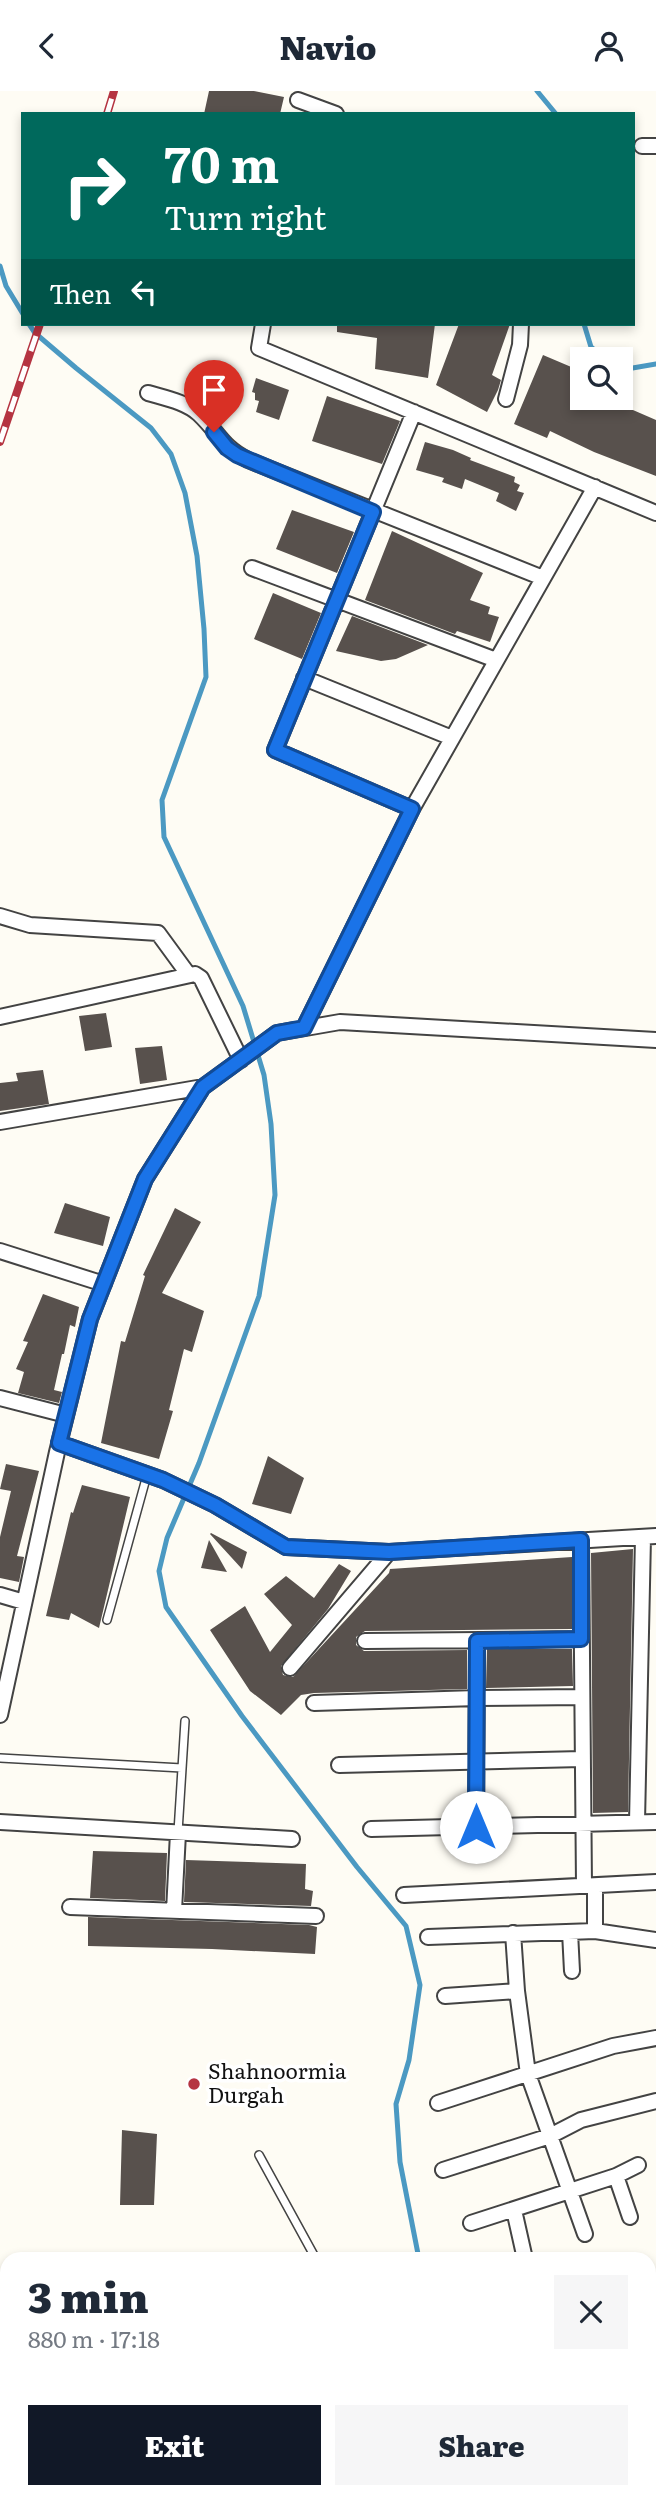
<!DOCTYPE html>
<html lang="en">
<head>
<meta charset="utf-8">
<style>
  body { margin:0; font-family:Literata,serif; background:#f6f6f7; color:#1f2937; height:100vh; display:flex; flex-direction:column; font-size:26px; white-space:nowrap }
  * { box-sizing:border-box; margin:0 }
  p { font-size:23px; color:#747a83 }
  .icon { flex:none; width:38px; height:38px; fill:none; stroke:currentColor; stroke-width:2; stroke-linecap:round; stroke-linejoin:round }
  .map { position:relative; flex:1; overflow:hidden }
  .sheet { position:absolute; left:0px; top:2161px; width:656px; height:247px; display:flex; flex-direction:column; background:#fff; border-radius:21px 21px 0 0; box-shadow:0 4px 10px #0003 }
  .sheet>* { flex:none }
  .guide { position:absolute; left:21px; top:21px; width:614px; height:214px; border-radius:0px; box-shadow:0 4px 10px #0003; background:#00695c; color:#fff; overflow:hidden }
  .fabs { position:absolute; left:570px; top:256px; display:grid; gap:14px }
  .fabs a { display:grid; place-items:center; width:63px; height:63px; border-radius:0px; background:#fff; box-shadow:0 4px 10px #0003; font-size:35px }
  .pin { position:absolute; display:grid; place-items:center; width:60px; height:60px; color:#fff; margin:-72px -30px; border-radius:50% 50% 50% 0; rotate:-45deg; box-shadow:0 0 7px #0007 }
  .pin .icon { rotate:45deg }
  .me { position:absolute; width:77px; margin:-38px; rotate:0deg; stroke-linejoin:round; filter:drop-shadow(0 0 5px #0008) }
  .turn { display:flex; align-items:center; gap:24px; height:147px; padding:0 28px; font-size:32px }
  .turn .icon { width:91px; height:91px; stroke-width:2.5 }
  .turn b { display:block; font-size:49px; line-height:60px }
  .then { display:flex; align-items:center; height:66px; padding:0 28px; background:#0003; gap:14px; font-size:26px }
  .round { display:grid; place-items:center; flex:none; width:74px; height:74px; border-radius:0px; background:#f6f6f7 }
  .summary { display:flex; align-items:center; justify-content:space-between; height:119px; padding:0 28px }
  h1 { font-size:42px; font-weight:800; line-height:52px }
  .cta { display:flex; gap:14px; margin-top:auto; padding:14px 28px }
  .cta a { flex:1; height:80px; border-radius:0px; background:#111827; color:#fff; font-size:28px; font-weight:800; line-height:80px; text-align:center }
  .cta a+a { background:#f6f6f7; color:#1f2937 }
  header { display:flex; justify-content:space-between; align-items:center; height:91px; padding:0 28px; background:#fff; font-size:32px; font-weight:800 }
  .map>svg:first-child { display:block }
</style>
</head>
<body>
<header><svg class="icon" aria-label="back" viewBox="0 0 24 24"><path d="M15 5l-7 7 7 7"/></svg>Navio<svg class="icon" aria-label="person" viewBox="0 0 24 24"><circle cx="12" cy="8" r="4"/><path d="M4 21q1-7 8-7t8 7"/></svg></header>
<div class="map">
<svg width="656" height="2407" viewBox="0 0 656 2407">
  <rect width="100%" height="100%" fill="#fefcf4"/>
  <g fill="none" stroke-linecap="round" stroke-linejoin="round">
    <path stroke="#4b99c2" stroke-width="5" d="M537,0L556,23
      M0,175L6,195L23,223
      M29,233L35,242L76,277L151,337L171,363L185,402L197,465L204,538L206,586L162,709L164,746L243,915L264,984L271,1033L275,1104L259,1205L199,1372L167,1447L159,1480L166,1516L242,1625L357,1776L406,1835L420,1894L409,1969L396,2013L400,2071L419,2168
      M584,233L591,256L605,268
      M621,279L656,273
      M527,2401L533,2407"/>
  </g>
  <path fill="#58514d" d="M209,0H254L284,6L280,23H204Z
    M337,233H435L428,287L375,278L377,247L337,241Z
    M459,233H510L492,284L501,289L498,299L487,321L436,294Z
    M543,264L576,278L571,291L583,296V306H603L656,329V385L594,361L550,340L547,347L514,333Z
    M256,287L289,299L279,329L256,321L259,310L255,309V302L252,301Z
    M327,305L400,330L382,373L312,350Z
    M425,351L453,359L471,367L470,369L515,386L514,391L520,394L517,400L524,402L516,420L496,410L499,402L465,388L462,398L442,391L444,387L416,379Z
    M292,419L354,441L337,482L276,458Z
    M392,440L483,482L470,509L490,516L488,523L499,526L490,551L457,540L455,543L365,509Z
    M273,502L321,522L302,568L254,548Z
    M352,525L428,554L396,568L381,570L336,560Z
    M106,922L112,956L85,960L79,925Z
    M162,955L167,989L140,993L135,957Z
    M43,979L49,1013L0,1020V992L18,990L16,982Z
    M65,1112L110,1126L103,1155L54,1142Z
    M175,1117L201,1131L162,1202L204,1220L192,1261L184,1258L169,1319L173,1320L159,1368L101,1352L121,1250L125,1251L145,1185L143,1184Z
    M43,1203L79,1216L75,1236L70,1234L64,1263H62L54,1299L62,1301L59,1312L18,1302L24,1281L16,1278L28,1251L23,1250Z
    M268,1365L304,1387L291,1423L252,1413Z
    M6,1373L39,1380L17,1465L24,1466L19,1491L0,1487V1446L11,1400L0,1398Z
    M82,1394L130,1406L99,1537L71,1522L69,1529L46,1525L71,1421L73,1422Z
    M211,1442L247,1461L242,1478L210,1443Z
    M209,1449L227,1481L201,1477Z
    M633,1458L628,1721L593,1722L591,1462Z
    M572,1466V1538L365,1540L356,1546V1554L364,1560L467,1559V1598L314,1602L301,1604L281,1624L250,1600L210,1539L245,1515L270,1561L292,1534L264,1503L286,1485L314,1507L339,1473L351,1480L328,1518L281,1575L283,1584L293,1586L389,1482L390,1478Z
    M487,1558H572L573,1595L486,1597Z
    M93,1760L167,1762L165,1810L90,1807Z
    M186,1769L306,1773L305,1798L313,1800L311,1815L184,1811Z
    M88,1826L309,1834L317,1836L315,1863L212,1858L88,1855Z
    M122,2039L157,2043L154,2114H120Z"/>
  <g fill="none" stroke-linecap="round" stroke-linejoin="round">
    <g stroke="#434343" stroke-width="10">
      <path id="lane" d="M107,1529L147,1384
        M0,1667L182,1677
        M178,1741L185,1630
        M259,2064L316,2168"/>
    </g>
    <g stroke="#434343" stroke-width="18">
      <path id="street" d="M298,9L336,23
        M642,55H656
        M263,233L259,257L656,422
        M148,302C165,307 186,311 199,323C219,342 222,356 248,369L543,487
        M506,308L520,254L521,233
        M252,477L496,569
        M304,587L452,647
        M412,718L275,659L414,321
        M0,825L30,834L158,842L188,883
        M0,926L195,883L201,887L241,969
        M304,937L412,718L595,396
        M0,1031L203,996
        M0,1160L104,1193
        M0,1307L66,1324
        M59,1352L163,1389L215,1414L286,1456L389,1461L656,1445
        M581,1449L584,1795
        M0,1504L24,1511
        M365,1550L581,1548
        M290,1577L389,1461
        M314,1612L477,1607L582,1606
        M0,1624L57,1361L90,1228L145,1088L203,996L277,942L340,931L656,949
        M339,1674L582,1668
        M0,1731L292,1748
        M637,1731L643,1446
        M476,1736L477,1550
        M371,1738L656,1731
        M404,1804L656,1791
        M70,1816L316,1825
        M174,1820L178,1742
        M595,1840L656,1849
        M570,1841L572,1880
        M513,1842L517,1900L528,1983L585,2143
        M428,1846L595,1840V1795
        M445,1905L517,1900
        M438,2012L613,1955L656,1947
        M443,2079L550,2045L581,2029L656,2010
        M616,2085L630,2126
        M514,2119L525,2168
        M471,2132L616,2085L638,2074
        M0,2275L7,2276
        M0,2323L7,2324
        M363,2401V2407
        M67,2407V2401"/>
    </g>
    <g stroke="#323232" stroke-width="24">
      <path id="secondary" d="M649,2278L656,2268
        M0,2300H7
        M649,2341L656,2337
        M649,2394L653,2407
        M625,2401L627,2407"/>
    </g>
    <use href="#lane" stroke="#fff" stroke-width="7"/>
    <use href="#street" stroke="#fff" stroke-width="14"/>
    <use href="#secondary" stroke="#f8edb5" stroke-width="21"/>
    <g stroke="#b53441" stroke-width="8">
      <path id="rail" d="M107,23L114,0
        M0,351L40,233"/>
    </g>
    <use href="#rail" stroke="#fff" stroke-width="5" stroke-dasharray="16" stroke-linecap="butt"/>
  </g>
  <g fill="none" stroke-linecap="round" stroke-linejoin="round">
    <g stroke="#114b97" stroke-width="18">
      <path id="route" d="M214,341L227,357L237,364L373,421L275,659L412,718L304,937L277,942L203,996L145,1088L90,1228L59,1352L163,1389L215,1414L286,1456L389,1461L581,1449V1548L477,1550L476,1736"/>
    </g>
    <use href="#route" stroke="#1a73e8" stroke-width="12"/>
  </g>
  <circle fill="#b53441" stroke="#fff" stroke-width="2.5" cx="194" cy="1993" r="7"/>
  <g text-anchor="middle" stroke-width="7" stroke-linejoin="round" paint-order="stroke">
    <g font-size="21" fill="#101010" stroke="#fff" text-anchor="start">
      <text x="208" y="1988">Shahnoormia<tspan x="208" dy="24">Durgah</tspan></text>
    </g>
  </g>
</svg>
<div class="fabs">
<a><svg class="icon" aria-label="search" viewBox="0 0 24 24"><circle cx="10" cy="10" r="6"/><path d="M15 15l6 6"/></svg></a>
</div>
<div class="pin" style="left:214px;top:341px;background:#d93025"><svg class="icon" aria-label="arrive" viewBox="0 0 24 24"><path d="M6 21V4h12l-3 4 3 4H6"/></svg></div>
<svg class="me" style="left:476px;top:1736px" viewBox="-20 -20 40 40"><circle r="19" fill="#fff"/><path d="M0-13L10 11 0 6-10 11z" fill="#1a73e8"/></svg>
<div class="guide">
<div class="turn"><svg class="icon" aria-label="right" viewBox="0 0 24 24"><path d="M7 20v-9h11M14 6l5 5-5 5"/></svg><div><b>70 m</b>Turn right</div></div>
<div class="then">Then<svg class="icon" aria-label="left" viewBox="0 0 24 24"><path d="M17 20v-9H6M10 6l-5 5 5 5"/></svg></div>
</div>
<section class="sheet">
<div class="summary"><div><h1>3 min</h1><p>880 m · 17:18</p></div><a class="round"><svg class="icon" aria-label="close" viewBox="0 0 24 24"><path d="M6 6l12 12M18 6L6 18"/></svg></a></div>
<div class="cta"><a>Exit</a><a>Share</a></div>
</section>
</div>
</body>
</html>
